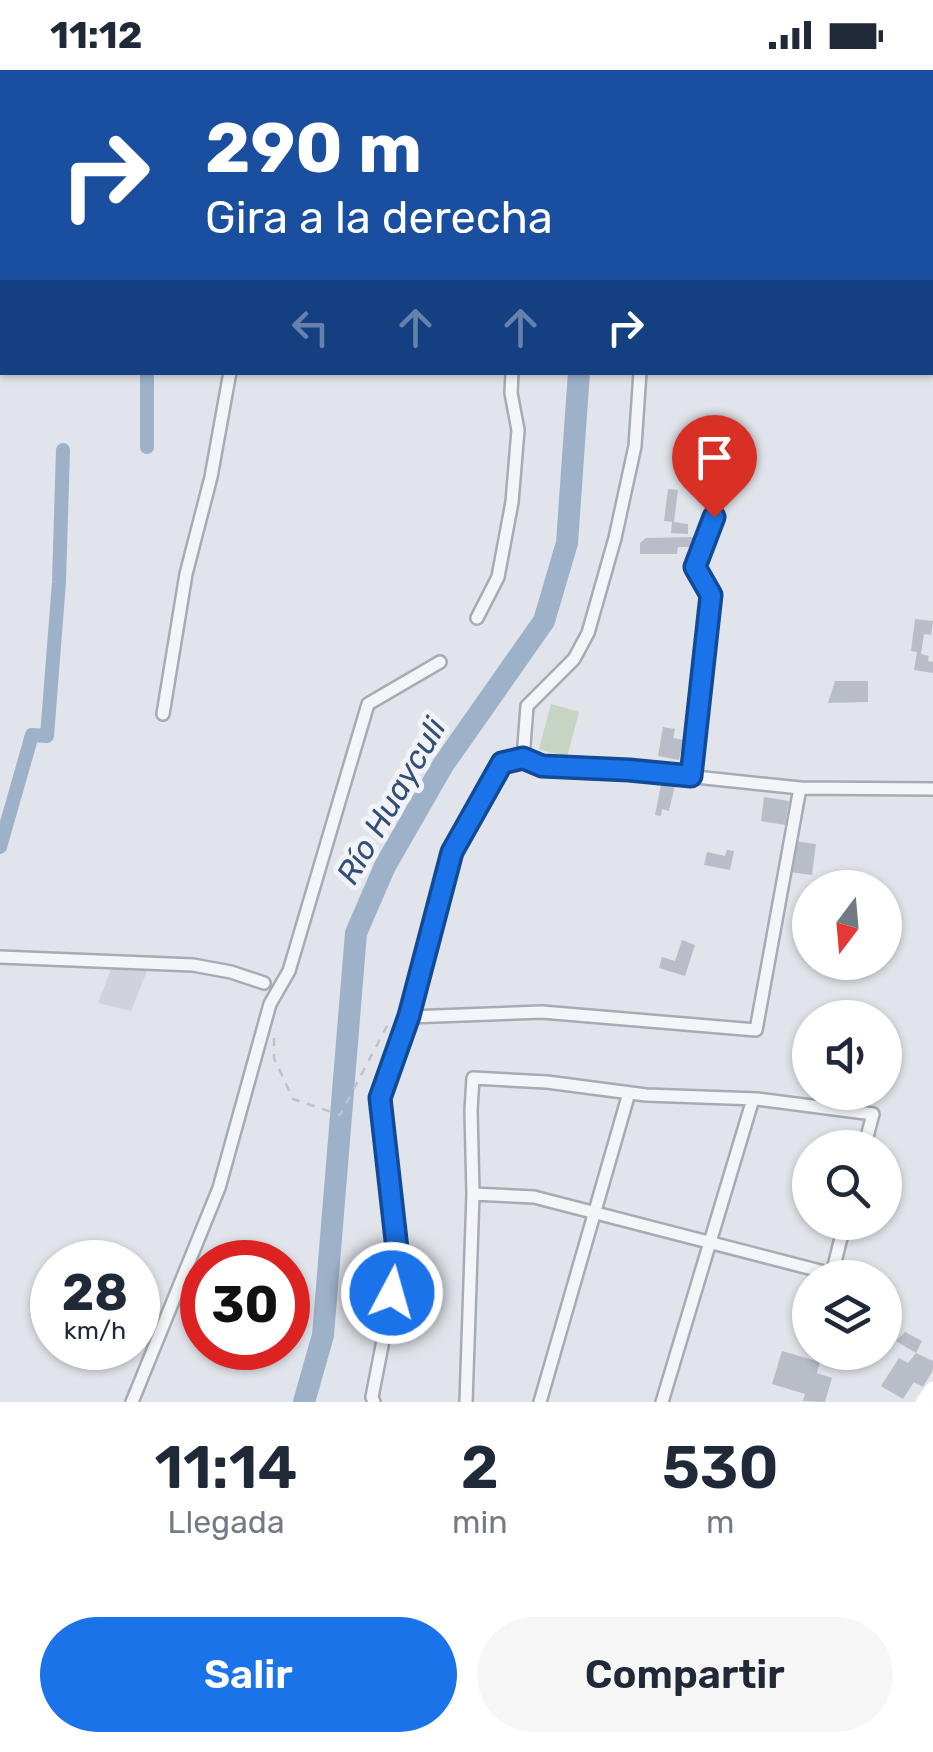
<!DOCTYPE html>
<html lang="es">
<head>
<meta charset="utf-8">
<style>
  body { margin:0; font-family:Rubik,sans-serif; background:#f6f6f7; color:#1f2937; height:100vh; display:flex; flex-direction:column; font-size:38px; white-space:nowrap }
  * { box-sizing:border-box; margin:0 }
  p { font-size:32px; color:#747a83 }
  .icon { flex:none; width:55px; height:55px; fill:none; stroke:currentColor; stroke-width:2; stroke-linecap:round; stroke-linejoin:round }
  .map { position:relative; height:1332px; overflow:hidden }
  .panel { display:flex; flex-direction:column; background:#fff; flex:1 }
  .panel>* { flex:none }
  .banner { position:absolute; left:0px; top:0px; width:935px; height:305px; box-shadow:0 2px 8px #0004; background:#1a4fa0; color:#fff; overflow:hidden }
  .needle { width:65px; rotate:196deg }
  .buttons { position:absolute; left:792px; top:800px; display:grid; gap:20px }
  .buttons a { display:grid; place-items:center; width:110px; height:110px; border-radius:50%; background:#fff; box-shadow:0 2px 8px #0004; font-size:50px }
  .speed { position:absolute; left:30px; top:1170px; display:flex; gap:20px; font-size:50px; font-weight:700; text-align:center }
  .speed>* { display:grid; place-content:center; width:130px; height:130px; border-radius:50%; background:#fff; box-shadow:0 2px 8px #0004; line-height:1 }
  .speed small { font-size:25px; font-weight:400 }
  .speed .limit { border:15px solid #d22; background:#fff; color:#111 }
  .pin { position:absolute; display:grid; place-items:center; width:85px; height:85px; color:#fff; margin:-102px -42px; border-radius:50% 50% 50% 0; rotate:-45deg; box-shadow:0 0 10px #0007 }
  .pin .icon { rotate:45deg }
  .me { position:absolute; width:110px; margin:-55px; rotate:6deg; stroke-linejoin:round; filter:drop-shadow(0 0 8px #0008) }
  .turn { display:flex; align-items:center; gap:35px; height:210px; padding:0 40px; font-size:45px }
  .turn .icon { width:130px; height:130px; stroke-width:2.5 }
  .turn b { display:block; font-size:70px; line-height:85px }
  .lanes { display:flex; align-items:center; height:95px; padding:0 40px; background:#0003; justify-content:center; gap:50px; direction:ltr }
  .lanes .off { opacity:.35 }
  .eta { display:flex; justify-content:space-evenly; align-items:center; height:170px; text-align:center }
  .eta b { font-size:60px; font-weight:600; line-height:70px }
  .primary-button { display:flex; gap:20px; margin-top:auto; padding:20px 40px }
  .primary-button a { flex:1; height:115px; border-radius:60px; background:#1a73e8; color:#fff; font-size:40px; font-weight:600; line-height:115px; text-align:center }
  .primary-button a+a { background:#f6f6f7; color:#1f2937 }
  .status { display:flex; justify-content:space-between; align-items:center; height:70px; padding:0 50px; background:#fff; direction:ltr }
  .status svg { height:28px; fill:currentColor }
  .map>svg:first-child { display:block }
</style>
</head>
<body>
<div class="status"><b>11:12</b><svg viewBox="0 0 49 12"><path d="M0 12V9h3v3zM5 12V6h3v6zM10 12V3h3v9zM15 12V0h3v12zM26 1h20v11H26zM47 4h2v5h-2z"/></svg></div>
<div class="map">
<svg width="933" height="1332" viewBox="0 0 933 1332">
  <rect width="100%" height="100%" fill="#e1e4ea"/>
  <path fill="#d0d3dc" d="M111,899L147,901L131,941L98,933Z"/>
  <path fill="#c6d4c3" d="M551,634L579,642L567,687L539,679Z"/>
  <g fill="none" stroke-linecap="round" stroke-linejoin="round">
    <path stroke="#9db1c9" stroke-width="14" d="M140,2V0
      M0,194H2
      M147,302V377
      M0,777L32,665L47,666L59,512L63,380"/>
    <path stroke="#9db1c9" stroke-width="22" d="M636,2L637,0
      M304,1332L323,1265L356,863L385,796L443,695L544,551L567,473L579,302"/>
  </g>
  <path fill="#b9bdc7" d="M668,419L678,420L674,452L688,454V464L671,463L672,452H674L664,451Z
    M698,467L691,477H678L677,484H640V473L646,468Z
    M915,549L933,551L931,565L924,564L921,584L929,586L928,591L933,592V603L914,600L917,582L911,581Z
    M835,611H868V632L828,633Z
    M663,657L675,659L673,668L683,670L679,690L658,686Z
    M662,710L675,715L669,741L662,739L661,746L655,745Z
    M764,727L789,731L785,755L761,751Z
    M794,771L816,774L812,805L790,802Z
    M727,780L734,781L730,800L704,795L707,782L725,786Z
    M682,870L695,875L685,906L659,898L662,887L675,891Z
    M905,1262L922,1271L916,1283L896,1271Z
    M782,1281L820,1292L817,1303L832,1308L825,1332L803,1331L805,1324L772,1314Z
    M916,1283L933,1291V1300L923,1317L914,1312L903,1329L881,1316L899,1288L908,1293Z"/>
  <g fill="none" stroke-linecap="round" stroke-linejoin="round">
    <g stroke="#a6abb4" stroke-width="11">
      <path id="lane" d="M812,2V0
        M932,272L933,273
        M691,705L711,525L695,497L714,447"/>
    </g>
    <g stroke="#a6abb4" stroke-width="16">
      <path id="street" d="M574,2V0
        M684,2V0
        M0,200H2
        M640,302L635,376L615,468L588,563L574,589L527,636L523,688L542,695L629,700L800,718L933,719
        M477,548L498,507L512,432L518,360L511,323L512,302
        M163,644L186,504L211,407L230,302
        M0,887L193,895L231,902L264,913
        M409,947L542,942L756,960L800,718
        M473,1124L534,1127L832,1204L845,1152
        M132,1332L219,1118L270,934L289,901L368,634L440,592
        M374,1332L372,1327L399,1188L380,1028L409,947L452,782L502,693L523,688
        M466,1332L473,1124L471,1040L473,1008L547,1012L646,1025L757,1029L873,1044L864,1078
        M540,1332L629,1023
        M662,1332L753,1029"/>
    </g>
    <path stroke="#bfc2c8" stroke-width="2.5" stroke-dasharray="8 8" stroke-linecap="butt" d="M274,968V988L293,1029L340,1045L388,954L393,953"/>
    <use href="#lane" stroke="#f4f5f8" stroke-width="6"/>
    <use href="#street" stroke="#f4f5f8" stroke-width="11"/>
    <path stroke="#fff" stroke-width="15" d="M923,1332L933,1319"/>
  </g>
  <g fill="none" stroke-linecap="round" stroke-linejoin="round">
    <g stroke="#114b97" stroke-width="25">
      <path id="route" d="M392,1223L398,1188L380,1028L409,946L452,782L502,693L523,688L542,696L629,700L691,706L711,525L695,497L714,447"/>
    </g>
    <use href="#route" stroke="#1a73e8" stroke-width="18"/>
  </g>
  <g text-anchor="middle" stroke-width="10" stroke-linejoin="round" paint-order="stroke">
    <g font-size="32" font-style="italic" fill="#344f75" stroke="#f1f3f7">
      <text transform="translate(391 731) rotate(-60)" y="11">Río Huayculi</text>
    </g>
  </g>
</svg>
<div class="buttons">
<a><svg class="needle" viewBox="-14 -14 28 28"><path d="M0-13l5 13h-10z" fill="#e53935"/><path d="M0 13l5-13h-10z" fill="#747a83"/></svg></a>
<a><svg class="icon" aria-label="sound" viewBox="0 0 24 24"><path d="M4 9h4l5-4v14l-5-4H4zM17 9q2 3 0 6"/></svg></a>
<a><svg class="icon" aria-label="search" viewBox="0 0 24 24"><circle cx="10" cy="10" r="6"/><path d="M15 15l6 6"/></svg></a>
<a><svg class="icon" aria-label="layers" viewBox="0 0 24 24"><path d="M12 4l9 5-9 5-9-5zM3 14l9 5 9-5"/></svg></a>
</div>
<div class="speed"><div>28<small>km/h</small></div><div class="limit">30</div></div>
<div class="pin" style="left:714px;top:447px;background:#d93025"><svg class="icon" aria-label="arrive" viewBox="0 0 24 24"><path d="M6 21V4h12l-3 4 3 4H6"/></svg></div>
<svg class="me" style="left:392px;top:1223px" viewBox="-20 -20 40 40"><circle r="17" fill="#1a73e8" stroke="#fff" stroke-width="3"/><path d="M0-11L8 9 0 5-8 9z" fill="#fff"/></svg>
<div class="banner">
<div class="turn"><svg class="icon" aria-label="right" viewBox="0 0 24 24"><path d="M7 20v-9h11M14 6l5 5-5 5"/></svg><div><b>290 m</b>Gira a la derecha</div></div>
<div class="lanes"><svg class="icon off" aria-label="left" viewBox="0 0 24 24"><path d="M17 20v-9H6M10 6l-5 5 5 5"/></svg><svg class="icon off" aria-label="ahead" viewBox="0 0 24 24"><path d="M12 20V5M6 11l6-6 6 6"/></svg><svg class="icon off" aria-label="ahead" viewBox="0 0 24 24"><path d="M12 20V5M6 11l6-6 6 6"/></svg><svg class="icon" aria-label="right" viewBox="0 0 24 24"><path d="M7 20v-9h11M14 6l5 5-5 5"/></svg></div>
</div>
</div>
<section class="panel">
<div class="eta">
<div><b>11:14</b><p>Llegada</p></div>
<div><b>2</b><p>min</p></div>
<div><b>530</b><p>m</p></div>
</div>
<div class="primary-button"><a>Salir</a><a>Compartir</a></div>
</section>
</body>
</html>
